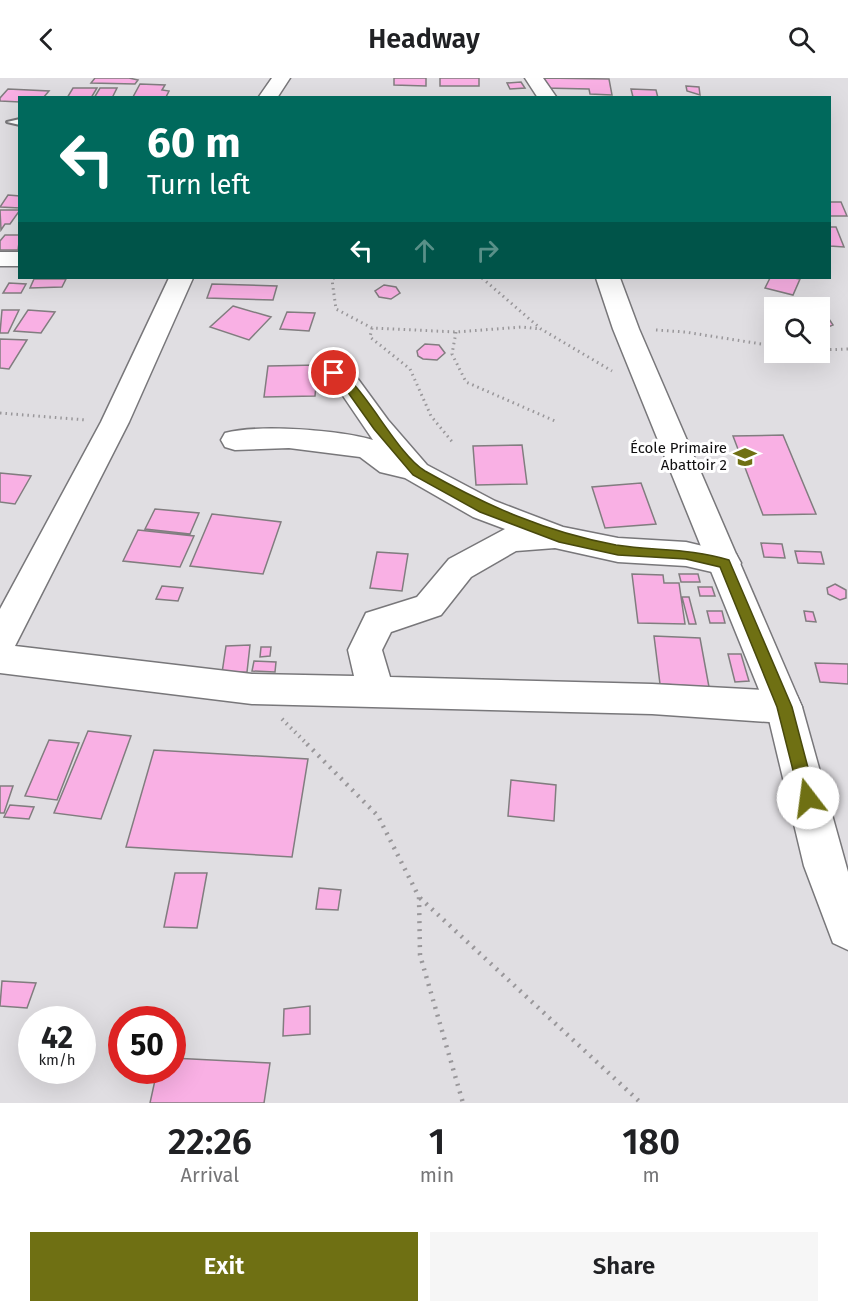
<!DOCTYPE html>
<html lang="en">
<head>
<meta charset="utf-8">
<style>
  body { margin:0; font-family:"Fira Sans",sans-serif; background:#f6f6f6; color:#202124; height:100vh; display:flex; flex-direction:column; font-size:22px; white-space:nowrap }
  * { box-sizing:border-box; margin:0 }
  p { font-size:20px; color:#757577 }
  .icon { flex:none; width:33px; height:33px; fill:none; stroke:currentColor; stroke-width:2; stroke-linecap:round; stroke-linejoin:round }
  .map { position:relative; height:1025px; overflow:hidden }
  .sheet { display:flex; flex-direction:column; background:#fff; flex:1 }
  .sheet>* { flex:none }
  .banner { position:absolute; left:18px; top:18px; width:813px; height:183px; border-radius:0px; box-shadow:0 6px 24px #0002; background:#00695c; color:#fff; overflow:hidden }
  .fabs { position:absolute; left:764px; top:219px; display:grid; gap:12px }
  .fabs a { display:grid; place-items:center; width:66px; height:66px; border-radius:0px; background:#fff; box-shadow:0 6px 24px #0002; font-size:30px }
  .speed { position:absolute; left:18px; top:928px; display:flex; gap:12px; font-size:30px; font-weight:700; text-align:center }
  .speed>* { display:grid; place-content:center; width:78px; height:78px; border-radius:50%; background:#fff; box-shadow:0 6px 24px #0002; line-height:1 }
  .speed small { font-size:15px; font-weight:400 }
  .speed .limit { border:9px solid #d22; background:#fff; color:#111 }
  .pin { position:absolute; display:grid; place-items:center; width:51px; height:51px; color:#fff; margin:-26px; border:3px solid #fff; border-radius:50%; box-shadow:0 2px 6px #0007 }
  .me { position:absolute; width:66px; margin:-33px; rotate:345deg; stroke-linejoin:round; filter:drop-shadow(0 0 4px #0008) }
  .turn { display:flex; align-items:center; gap:21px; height:126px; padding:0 30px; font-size:27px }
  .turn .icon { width:78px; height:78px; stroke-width:2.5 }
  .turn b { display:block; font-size:42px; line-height:51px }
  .lanes { display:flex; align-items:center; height:57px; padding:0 30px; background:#0003; justify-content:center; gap:30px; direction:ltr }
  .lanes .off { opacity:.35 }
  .eta { display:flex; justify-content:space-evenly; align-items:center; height:102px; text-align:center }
  .eta b { font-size:36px; font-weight:600; line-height:42px }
  .action { display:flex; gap:12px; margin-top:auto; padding:12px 30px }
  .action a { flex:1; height:69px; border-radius:0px; background:#6f7013; color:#fff; font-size:24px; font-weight:600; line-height:69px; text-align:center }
  .action a+a { background:#f6f6f6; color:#202124 }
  header { display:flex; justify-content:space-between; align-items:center; height:78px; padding:0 30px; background:#fff; font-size:27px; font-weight:600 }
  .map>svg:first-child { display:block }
</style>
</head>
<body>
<header><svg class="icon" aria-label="back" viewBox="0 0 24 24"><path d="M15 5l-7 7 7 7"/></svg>Headway<svg class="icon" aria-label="search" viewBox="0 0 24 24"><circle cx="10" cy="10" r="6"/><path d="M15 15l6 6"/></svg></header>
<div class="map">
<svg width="848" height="1025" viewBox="0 0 848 1025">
  <rect width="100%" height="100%" fill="#e0dee2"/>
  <path fill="#f9b0e4" stroke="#817d7f" stroke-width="1.5" d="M95,0H129L138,2L135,6L91,5Z
    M394,0H426V8L394,7Z
    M440,0H479V8H440Z
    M543,0L609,1L612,17L590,16L589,11L544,10Z
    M521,4L525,10L510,11L507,5Z
    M140,6L165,7L162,12L169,13L166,19H133Z
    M686,8L699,9L700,17L687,13Z
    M73,10H97L91,20H67Z
    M100,10H117L112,20H94Z
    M8,11L49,13L43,20H20V24L0,23V20Z
    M631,11L656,12L658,20H625L633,19Z
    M8,117L20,118V130L0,129Z
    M830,124H841L847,138H830Z
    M0,132H20L10,146H5L1,152Z
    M830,149H836L844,169L830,168Z
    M5,157H20L18,172H0V163Z
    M770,200H794L800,201L793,217L765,210Z
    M34,201H66L62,209L30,210Z
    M9,205L26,206L21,215H3Z
    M212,206L277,208L273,222L207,220Z
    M384,207L396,209L400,215L391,221L379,219L375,213Z
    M233,228L271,239L249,262L210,249Z
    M2,232H19L8,255H0Z
    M28,232L55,234L41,255L14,253Z
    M287,234L315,235L309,253L280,251Z
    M819,239L829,241L833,247L826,250L819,249Z
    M0,261L27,262L9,291L0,290Z
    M425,266L439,267L445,275L437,282L423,281L418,278L417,273Z
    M318,287L315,318L264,319L268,288Z
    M783,357L816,436L763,437L733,358Z
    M522,367L527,406L476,407L473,368Z
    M0,395L31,398L15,426L0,424Z
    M641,405L656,446L605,450L592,409Z
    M155,431L199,435L190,456L145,451Z
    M212,436L281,444L263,496L190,488Z
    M138,452L194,458L180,489L123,483Z
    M761,465L782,466L785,480L764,479Z
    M795,473L821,474L824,486L798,485Z
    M377,474L408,476L402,513L370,510Z
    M632,496L663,497L664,505H679L685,546L638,545Z
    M679,496H698L700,504H681Z
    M835,506L846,512V520L840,522L828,516L827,510Z
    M162,508L183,510L178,523L156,521Z
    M698,509H712L715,518H700Z
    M682,519H689L696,546H689Z
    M707,533H722L725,545H710Z
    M804,533L813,534L816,544L806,543Z
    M654,558L700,560L709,609L660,606Z
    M250,567L247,594L222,595L226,568Z
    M261,569H271L270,578L260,579Z
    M728,576H741L749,603L735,604Z
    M254,583L276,584L275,594L252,593Z
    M815,585L848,586V606L820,604Z
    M88,653L131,658L101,741L54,735Z
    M49,662L79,665L57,722L25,718Z
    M154,672L308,681L292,779L126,769Z
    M511,702L556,707L554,743L508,738Z
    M0,708H13L4,735H0Z
    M10,727L34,729L29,741L4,739Z
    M175,795H207L197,850L164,849Z
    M319,810L341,812L338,832L316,831Z
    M2,903L36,905L27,930L0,928Z
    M310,928V956L283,958L284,931Z
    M172,980L270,985L264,1025H150L157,993H172Z"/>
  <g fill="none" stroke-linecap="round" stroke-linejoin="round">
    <g stroke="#78777a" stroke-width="4">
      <path id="lane" d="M20,41V47L7,44Z"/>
    </g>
    <g stroke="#78777a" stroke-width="3">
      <path id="street" d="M272,0H290L277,20H258Z
        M0,174H20V188H0Z
        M169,200H193L129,344L15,568L252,596L354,598L348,572L366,535L417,519L449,481L505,451L473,439L405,400L380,394L360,379L289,370L235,372L225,369L221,362L225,355C259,346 339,352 373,362L337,309L325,301L321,295L325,289L334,287L343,289L355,297L388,342L427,387L495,423L563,449L618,460L686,464L736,476L741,485L736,494L725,497L686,488L618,484L555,470L516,473L471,499L441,537L391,554L382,572L390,599L652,606L784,613L797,618L802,629L797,640L784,645L652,636L252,626L0,595V531L101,344Z"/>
    </g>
    <g stroke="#78777a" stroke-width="3">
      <path id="secondary" d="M525,0H543L557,20H538Z
        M596,200H620L639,251L802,629L848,794V872L833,865L804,788L766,629L613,251Z"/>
    </g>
    <path stroke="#99979a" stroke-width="3" stroke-dasharray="1.5 4" stroke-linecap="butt" d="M334,200L332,202L336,231L372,250L456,254L522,249L541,251
      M482,200L541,251L612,293
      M372,250L370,259L410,291L431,338L454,366
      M656,252L685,254L774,268
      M456,254L452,276L466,304L555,343
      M819,272L848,271
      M0,335L86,342"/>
    <path stroke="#99979a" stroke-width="4" stroke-dasharray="1.5 4.5" stroke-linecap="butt" d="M282,641L308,667"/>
    <path stroke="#99979a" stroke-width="4.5" stroke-dasharray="2 6" stroke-linecap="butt" d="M307,666L378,738L419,819L420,877L463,1025
      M420,820L641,1025"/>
    <use href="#lane" fill="#fff" fill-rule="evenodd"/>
    <use href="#street" fill="#fff" fill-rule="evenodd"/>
    <use href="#secondary" fill="#fff" fill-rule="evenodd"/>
  </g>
  <path fill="#6f7013" stroke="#48490c" stroke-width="1.5" d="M334,291C361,300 395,375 425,393C487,428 546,454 616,467C655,473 691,470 729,482L792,629L816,720L813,725L808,728L802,725L800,720L777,629L720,489L686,481L618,477L559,464L480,434L413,397L374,351L342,306L329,295Z"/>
  <defs>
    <g id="school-bare" transform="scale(1.8)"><path d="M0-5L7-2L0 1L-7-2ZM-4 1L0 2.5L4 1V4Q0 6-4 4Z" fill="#6f7013" stroke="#fff" stroke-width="2.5" paint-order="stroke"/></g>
  </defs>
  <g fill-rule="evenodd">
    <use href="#school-bare" x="745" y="379"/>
  </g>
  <g text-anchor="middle" stroke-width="6" stroke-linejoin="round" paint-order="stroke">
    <g font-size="15" fill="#100f10" stroke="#fff" text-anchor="end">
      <text x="727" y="375">École Primaire<tspan x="727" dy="17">Abattoir 2</tspan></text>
    </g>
  </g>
</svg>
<div class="fabs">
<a><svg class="icon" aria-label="search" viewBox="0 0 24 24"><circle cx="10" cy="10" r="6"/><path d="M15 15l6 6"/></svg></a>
</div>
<div class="speed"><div>42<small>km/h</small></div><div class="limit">50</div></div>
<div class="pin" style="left:334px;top:295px;background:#d93025"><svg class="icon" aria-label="arrive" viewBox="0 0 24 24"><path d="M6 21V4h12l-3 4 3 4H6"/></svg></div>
<svg class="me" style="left:808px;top:720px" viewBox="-20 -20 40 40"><circle r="19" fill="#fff"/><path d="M0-13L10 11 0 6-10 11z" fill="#6f7013"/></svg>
<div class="banner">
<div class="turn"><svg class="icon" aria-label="left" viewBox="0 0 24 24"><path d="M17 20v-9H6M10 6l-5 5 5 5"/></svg><div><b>60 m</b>Turn left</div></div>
<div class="lanes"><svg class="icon" aria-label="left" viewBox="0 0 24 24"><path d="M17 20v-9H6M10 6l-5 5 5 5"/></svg><svg class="icon off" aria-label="ahead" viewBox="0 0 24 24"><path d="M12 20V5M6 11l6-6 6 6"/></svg><svg class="icon off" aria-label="right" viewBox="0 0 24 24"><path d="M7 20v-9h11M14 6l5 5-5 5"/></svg></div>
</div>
</div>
<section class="sheet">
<div class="eta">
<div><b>22:26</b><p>Arrival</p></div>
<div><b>1</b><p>min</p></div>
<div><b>180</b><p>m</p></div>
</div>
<div class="action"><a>Exit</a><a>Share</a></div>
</section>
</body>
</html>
